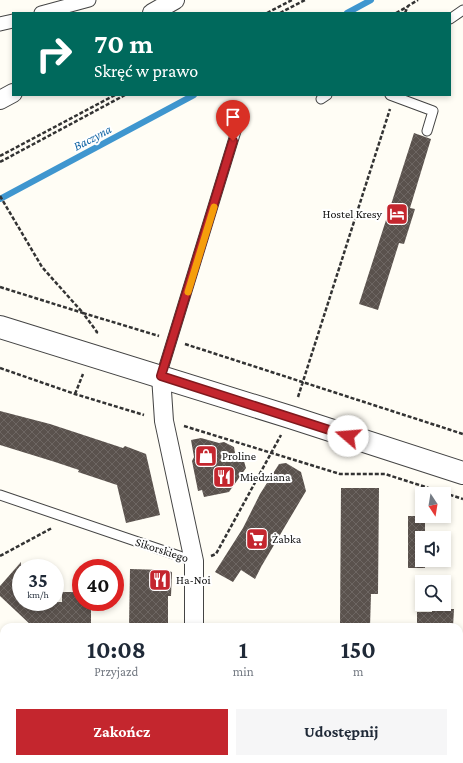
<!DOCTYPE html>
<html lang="pl">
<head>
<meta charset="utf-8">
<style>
  body { margin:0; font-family:"Crimson Pro",serif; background:#f6f6f7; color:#1f2937; height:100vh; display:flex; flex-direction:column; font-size:15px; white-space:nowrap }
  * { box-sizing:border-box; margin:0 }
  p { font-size:13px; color:#747a83 }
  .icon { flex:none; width:22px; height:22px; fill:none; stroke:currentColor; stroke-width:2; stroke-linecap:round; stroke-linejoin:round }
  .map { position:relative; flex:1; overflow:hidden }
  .details { position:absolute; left:0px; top:623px; width:463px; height:140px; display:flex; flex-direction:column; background:#fff; border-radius:12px 12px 0 0; box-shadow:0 2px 6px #0003 }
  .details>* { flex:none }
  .banner { position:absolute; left:12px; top:12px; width:439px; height:84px; border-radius:0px; box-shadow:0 2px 6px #0003; background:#00695c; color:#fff; overflow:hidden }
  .needle { width:26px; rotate:168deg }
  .controls { position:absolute; left:415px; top:487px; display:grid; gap:8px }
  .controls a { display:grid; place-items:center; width:36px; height:36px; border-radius:0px; background:#fff; box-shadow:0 2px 6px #0003; font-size:20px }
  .speed { position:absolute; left:12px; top:559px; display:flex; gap:8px; font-size:20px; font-weight:700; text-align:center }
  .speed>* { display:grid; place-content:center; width:52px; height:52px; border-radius:50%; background:#fff; box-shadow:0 2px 6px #0003; line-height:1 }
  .speed small { font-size:10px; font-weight:400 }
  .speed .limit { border:6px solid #d22; background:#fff; color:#111 }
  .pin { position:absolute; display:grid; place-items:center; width:34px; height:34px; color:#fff; margin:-41px -17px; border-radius:50% 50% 50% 0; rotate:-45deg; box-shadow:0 0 4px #0007 }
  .pin .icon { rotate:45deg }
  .me { position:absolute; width:44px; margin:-22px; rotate:288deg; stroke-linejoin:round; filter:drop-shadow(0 0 3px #0008) }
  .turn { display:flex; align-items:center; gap:14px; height:84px; padding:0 16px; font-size:18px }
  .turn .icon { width:52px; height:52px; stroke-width:2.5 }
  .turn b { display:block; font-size:28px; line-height:34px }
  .eta { display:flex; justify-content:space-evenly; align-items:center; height:68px; text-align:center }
  .eta b { font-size:24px; font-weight:700; line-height:28px }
  .cta { display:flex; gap:8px; margin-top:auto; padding:8px 16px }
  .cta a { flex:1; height:46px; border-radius:0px; background:#c4262e; color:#fff; font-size:16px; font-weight:700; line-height:46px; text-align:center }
  .cta a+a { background:#f6f6f7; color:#1f2937 }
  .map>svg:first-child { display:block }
</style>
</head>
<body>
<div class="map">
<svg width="463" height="763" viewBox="0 0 463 763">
  <defs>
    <pattern id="building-cross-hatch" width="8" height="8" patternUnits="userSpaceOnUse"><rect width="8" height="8" fill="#5a524d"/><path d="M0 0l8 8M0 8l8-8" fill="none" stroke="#6d6662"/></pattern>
  </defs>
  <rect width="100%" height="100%" fill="#fffdf5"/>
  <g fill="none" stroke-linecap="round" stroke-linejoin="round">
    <path stroke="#3f96cf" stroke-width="6" d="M347,13L371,0
      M0,199L194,95"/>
  </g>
  <path fill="url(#building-cross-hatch)" d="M414,133L431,139L410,208L415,209L404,244L399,243L378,310L359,304Z
    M0,411L50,424L123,448L125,446L146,454L160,515L126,523L117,485L78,472L79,470L55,462L0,445Z
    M201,438L219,443L224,442L234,447L235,453L243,458L246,468L229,492L204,497L202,490L198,491L192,461L194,457L191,440Z
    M286,463L301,472L306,491L261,567L255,579L241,570L233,582L215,572L243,528L260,494L279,464Z
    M341,488H379L378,594H371L370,627H340Z
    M408,516H425V538H422V560H425V568H408Z
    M21,562V602H62V592H81V602H91V627H33L0,596V586Z
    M130,569L163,570L172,572L171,596H168V627H129Z
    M432,609H454L453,627H417V612H432Z"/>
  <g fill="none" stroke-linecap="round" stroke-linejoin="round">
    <g stroke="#444" stroke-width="11">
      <path id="service" d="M450,19L463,10
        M390,95L433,111L427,131
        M321,99L327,95
        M161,376L241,115
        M0,495L194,561
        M334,759V763"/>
    </g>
    <g stroke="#444" stroke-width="15">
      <path id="pedestrian" d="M41,13L89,0
        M0,24L13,21"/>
    </g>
    <g stroke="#444" stroke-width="20">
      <path id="minor" d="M152,13L175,0
        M0,100L13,93
        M161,376L164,421L194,561V627"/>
    </g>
    <g stroke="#444" stroke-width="24">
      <path id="tertiary" d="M0,327L290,417L463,473
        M459,695L463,696
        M0,755L4,753"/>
    </g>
    <path stroke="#333" stroke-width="2.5" stroke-dasharray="4 2" stroke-linecap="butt" d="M267,13L292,0
      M280,13L305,0
      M396,13L407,7
      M405,13L408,6L418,0
      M0,156L115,95
      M0,162L125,95
      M0,196L42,267L83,313L159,336
      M0,287L83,313L97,332L96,335
      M185,344L463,434
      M0,368L75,394L144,415
      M75,394L83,374
      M298,397L390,109
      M184,426L340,474H385L463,499
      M0,556L52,528
      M211,556L216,554L281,435
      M0,645L4,650
      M459,719H463
      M31,763L37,759"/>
    <use href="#service" stroke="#fff" stroke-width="9"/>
    <use href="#pedestrian" stroke="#fff" stroke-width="13"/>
    <use href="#minor" stroke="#fff" stroke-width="18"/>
    <use href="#tertiary" stroke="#fff" stroke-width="22"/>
  </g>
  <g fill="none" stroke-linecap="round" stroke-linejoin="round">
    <g stroke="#7f191e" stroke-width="10">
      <path id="route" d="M233,141L161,376L348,436"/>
    </g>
    <use href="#route" stroke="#c4262e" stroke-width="7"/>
    <path stroke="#f59e0b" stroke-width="7" d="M188,292L214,207"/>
  </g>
  <defs>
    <g id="hotel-square" transform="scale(1.15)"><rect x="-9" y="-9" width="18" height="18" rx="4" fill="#c4262e" stroke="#fff"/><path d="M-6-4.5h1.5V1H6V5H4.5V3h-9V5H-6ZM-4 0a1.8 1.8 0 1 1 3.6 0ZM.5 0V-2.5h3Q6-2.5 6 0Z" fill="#fff"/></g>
    <g id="shop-square" transform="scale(1.15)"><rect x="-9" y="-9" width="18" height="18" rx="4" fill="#c4262e" stroke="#fff"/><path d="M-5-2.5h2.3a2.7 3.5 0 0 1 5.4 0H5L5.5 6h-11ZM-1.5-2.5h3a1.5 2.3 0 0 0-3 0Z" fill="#fff"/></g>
    <g id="restaurant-square" transform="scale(1.15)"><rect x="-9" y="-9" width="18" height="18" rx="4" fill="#c4262e" stroke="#fff"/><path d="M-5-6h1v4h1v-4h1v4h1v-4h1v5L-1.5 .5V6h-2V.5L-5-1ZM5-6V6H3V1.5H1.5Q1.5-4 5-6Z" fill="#fff"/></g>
    <g id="supermarket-square" transform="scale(1.15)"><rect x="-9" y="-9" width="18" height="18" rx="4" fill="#c4262e" stroke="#fff"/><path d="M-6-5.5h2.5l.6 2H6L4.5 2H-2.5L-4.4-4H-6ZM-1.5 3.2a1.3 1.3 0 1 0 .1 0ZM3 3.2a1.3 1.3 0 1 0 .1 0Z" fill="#fff"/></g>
  </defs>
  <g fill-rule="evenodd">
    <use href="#hotel-square" x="397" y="214"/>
    <use href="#shop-square" x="206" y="456"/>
    <use href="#restaurant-square" x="224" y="477"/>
    <use href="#supermarket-square" x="257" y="539"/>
    <use href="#restaurant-square" x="160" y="580"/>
  </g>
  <g text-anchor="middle" stroke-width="4" stroke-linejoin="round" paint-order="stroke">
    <g font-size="12" fill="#111" stroke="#fff" text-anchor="start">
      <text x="382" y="218" text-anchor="end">Hostel Kresy</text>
      <text x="222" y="460">Proline</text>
      <text x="240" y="481">Miedziana</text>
      <text x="272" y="543">Żabka</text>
      <text x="176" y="584">Ha-Noi</text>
    </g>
    <g font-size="12" fill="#111" stroke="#fff">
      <text transform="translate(162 550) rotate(18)" y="4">Sikorskiego</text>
    </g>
    <g font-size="13" font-style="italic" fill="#1768a6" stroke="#fff">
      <text transform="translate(92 137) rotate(-28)" y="5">Baczyna</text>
    </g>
  </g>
</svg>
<div class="controls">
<a><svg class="needle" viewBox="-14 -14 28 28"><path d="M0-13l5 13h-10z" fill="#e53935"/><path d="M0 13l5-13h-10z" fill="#747a83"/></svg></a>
<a><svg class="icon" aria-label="sound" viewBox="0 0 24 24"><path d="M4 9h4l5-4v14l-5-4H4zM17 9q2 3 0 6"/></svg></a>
<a><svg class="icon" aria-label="search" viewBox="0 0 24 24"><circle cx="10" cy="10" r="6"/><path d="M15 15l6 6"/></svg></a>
</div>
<div class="speed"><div>35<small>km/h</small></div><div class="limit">40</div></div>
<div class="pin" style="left:233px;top:141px;background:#d93025"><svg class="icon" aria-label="arrive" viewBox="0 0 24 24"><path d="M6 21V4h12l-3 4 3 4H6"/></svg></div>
<svg class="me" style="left:348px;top:436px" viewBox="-20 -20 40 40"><circle r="19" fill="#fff"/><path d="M0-13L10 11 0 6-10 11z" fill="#c4262e"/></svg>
<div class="banner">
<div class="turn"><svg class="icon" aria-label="right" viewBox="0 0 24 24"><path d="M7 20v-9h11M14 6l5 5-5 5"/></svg><div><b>70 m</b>Skręć w prawo</div></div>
</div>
<section class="details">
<div class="eta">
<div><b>10:08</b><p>Przyjazd</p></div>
<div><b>1</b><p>min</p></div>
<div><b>150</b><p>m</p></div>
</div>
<div class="cta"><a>Zakończ</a><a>Udostępnij</a></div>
</section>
</div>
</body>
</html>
